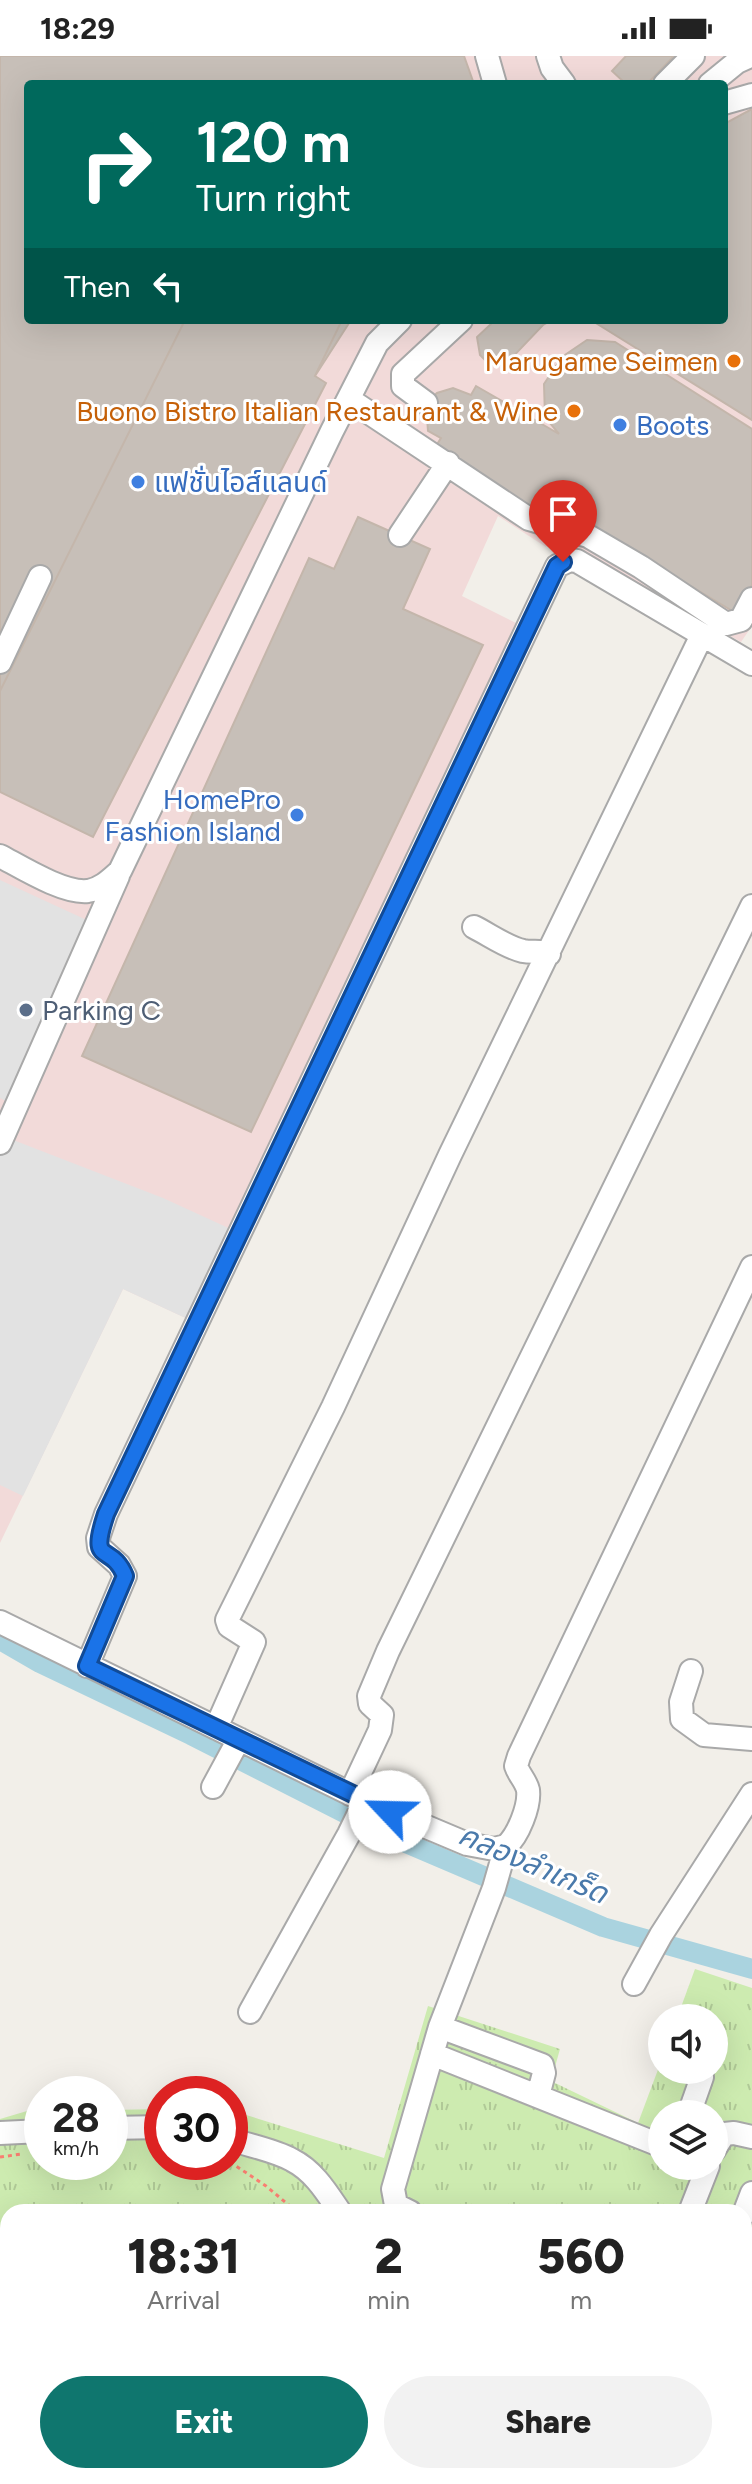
<!DOCTYPE html>
<html lang="en">
<head>
<meta charset="utf-8">
<style>
  body { margin:0; font-family:Figtree,"Noto Sans Thai",sans-serif; background:#f2f2f2; color:#222; height:100vh; display:flex; flex-direction:column; font-size:30px; white-space:nowrap }
  * { box-sizing:border-box; margin:0 }
  p { font-size:26px; color:#767676 }
  .icon { flex:none; width:44px; height:44px; fill:none; stroke:currentColor; stroke-width:2; stroke-linecap:round; stroke-linejoin:round }
  .map { position:relative; flex:1; overflow:hidden }
  .side { position:absolute; left:0px; top:2148px; width:752px; height:280px; display:flex; flex-direction:column; background:#fff; border-radius:24px 24px 0 0; box-shadow:0 8px 32px #0002 }
  .side>* { flex:none }
  .top-card { position:absolute; left:24px; top:24px; width:704px; height:244px; border-radius:8px; box-shadow:0 8px 32px #0002; background:#00695c; color:#fff; overflow:hidden }
  .fabs { position:absolute; left:648px; top:1948px; display:grid; gap:16px }
  .fabs a { display:grid; place-items:center; width:80px; height:80px; border-radius:50%; background:#fff; box-shadow:0 8px 32px #0002; font-size:40px }
  .speed { position:absolute; left:24px; top:2020px; display:flex; gap:16px; font-size:40px; font-weight:700; text-align:center }
  .speed>* { display:grid; place-content:center; width:104px; height:104px; border-radius:50%; background:#fff; box-shadow:0 8px 32px #0002; line-height:1 }
  .speed small { font-size:20px; font-weight:400 }
  .speed .limit { border:12px solid #d22; background:#fff; color:#111 }
  .pin { position:absolute; display:grid; place-items:center; width:68px; height:68px; color:#fff; margin:-82px -34px; border-radius:50% 50% 50% 0; rotate:-45deg; box-shadow:0 0 8px #0007 }
  .pin .icon { rotate:45deg }
  .me { position:absolute; width:88px; margin:-44px; rotate:294deg; stroke-linejoin:round; filter:drop-shadow(0 0 6px #0008) }
  .turn { display:flex; align-items:center; gap:28px; height:168px; padding:0 40px; font-size:36px }
  .turn .icon { width:104px; height:104px; stroke-width:2.5 }
  .turn b { display:block; font-size:56px; line-height:68px }
  .then { display:flex; align-items:center; height:76px; padding:0 40px; background:#0003; gap:16px; font-size:30px }
  .eta { display:flex; justify-content:space-evenly; align-items:center; height:136px; text-align:center }
  .eta b { font-size:48px; font-weight:800; line-height:56px }
  .button { display:flex; gap:16px; margin-top:auto; padding:16px 40px }
  .button a { flex:1; height:92px; border-radius:48px; background:#0f766e; color:#fff; font-size:32px; font-weight:800; line-height:92px; text-align:center }
  .button a+a { background:#f2f2f2; color:#222 }
  .status { display:flex; justify-content:space-between; align-items:center; height:56px; padding:0 40px; background:#fff; direction:ltr }
  .status svg { height:22px; fill:currentColor }
  .map>svg:first-child { display:block }
</style>
</head>
<body>
<div class="status"><b>18:29</b><svg viewBox="0 0 49 12"><path d="M0 12V9h3v3zM5 12V6h3v6zM10 12V3h3v9zM15 12V0h3v12zM26 1h20v11H26zM47 4h2v5h-2z"/></svg></div>
<div class="map">
<svg width="752" height="2428" viewBox="0 0 752 2428">
  <defs>
    <pattern id="grass-tufts" width="24" height="20" patternUnits="userSpaceOnUse" patternTransform="scale(2)"><rect width="24" height="20" fill="#cdebb0"/><path d="M3 7l-1-3M5 7V3M7 7l1-3M15 17l-1-3M17 17v-4M19 17l1-3" fill="none" stroke="#b0c997"/></pattern>
    <pattern id="water-waves" width="16" height="10" patternUnits="userSpaceOnUse" patternTransform="scale(2)"><rect width="16" height="10" fill="#aad3df"/><path d="M0 5q4-4 8 0t8 0" fill="none" stroke="#92b5bf"/></pattern>
  </defs>
  <rect width="100%" height="100%" fill="#f2efe9"/>
  <path fill="#f2dad9" fill-rule="evenodd" d="M0,0H752V570L741,586L553,480L546,491L498,460L462,540L522,570L192,1265L123,1233L0,1487ZM28,28H724V264H28Z"/>
  <path fill="url(#grass-tufts)" fill-rule="evenodd" d="M695,1913L752,1932V2171L744,2181V2156H8V2420H735L724,2428H0V2063L27,2055H42V2106H110V2054L162,2053V2106H230V2054L384,2102L428,1950L560,1993L551,2025L638,2067L662,2003V2014H714V1962H677ZM662,2058H714V2110H662Z
    M744,2349L752,2353V2408L744,2414Z"/>
  <path fill="#e2e2e2" d="M0,824L91,866L11,1048L0,1042Z
    M8,1082L163,1142L235,1175L192,1265L123,1233L23,1440L0,1429V1100Z"/>
  <path fill="url(#water-waves)" d="M0,2235H8V2322L0,2330Z"/>
  <g fill="none" stroke-linecap="round" stroke-linejoin="round">
    <path stroke="#aad3df" stroke-width="20" d="M0,1584L40,1607L191,1679L392,1781L603,1871L752,1913"/>
  </g>
  <path fill="#c7bfb8" stroke="#c4b6ab" stroke-width="2" d="M0,0H464L474,28H28V264H351L315,320L326,327L93,781L0,736Z
    M626,0H674L647,28H626L612,15Z
    M752,53V364L591,264H724V68Z
    M185,264H342L315,320L326,327L93,781L0,736V635Z
    M491,264H552L543,269L505,309H490L480,299L477,281L491,268Z
    M587,284L615,286L752,373V529L734,556L557,450L547,465L436,390L441,382L428,375L426,347L437,337L453,332L471,339L476,330L559,378L545,361L544,328L562,301Z
    M358,461L430,493L403,553L483,589L251,1076L82,1000L309,502L334,513Z"/>
  <g fill="none" stroke-linecap="round" stroke-linejoin="round">
    <g stroke="#a9a9a9" stroke-width="26">
      <path id="minor" d="M487,0L495,28
        M548,0L552,12L564,28
        M665,28L693,0
        M710,28L737,6L750,0
        M724,47L752,39
        M350,344L529,463L588,480L641,511L726,568L741,564L752,543
        M426,347L403,330V318L461,264
        M400,479L448,407
        M0,606L40,521
        M0,800C21,811 64,838 88,835C101,833 110,824 120,815L332,375L377,287L400,264
        M474,871C490,879 506,891 523,895C533,897 540,894 549,898
        M0,1087L118,820
        M0,1566L365,1745L467,1788L494,1793L506,1790
        M87,1610L125,1520L119,1509L99,1491L98,1482L106,1458L557,510L570,504L577,505L752,608
        M691,1615L681,1646L682,1663L704,1679L752,1683
        M216,1672L254,1586L229,1570L227,1564L333,1351L450,1099L702,579
        M213,1731L239,1683
        M350,1738L380,1674L382,1659L370,1648L369,1640L388,1595L752,850
        M634,1928L661,1879L752,1738
        M250,1956L349,1778L365,1745
        M440,1971L542,2009L544,2017L538,2040
        M432,1998L662,2090
        M689,2058L702,2021
        M110,2072L162,2071
        M0,2077L42,2075
        M230,2083C250,2090 274,2094 292,2104C314,2115 327,2137 340,2156
        M714,2094L724,2078L734,2077L752,2081
        M410,2156L396,2149L393,2133L440,1971L494,1832L506,1790C518,1780 530,1750 528,1734C526,1725 519,1719 516,1710L519,1700L752,1211
        M690,2156L708,2110
        M744,2158L752,2137
        M744,2367L752,2359"/>
    </g>
    <g stroke="#a06b00" stroke-width="32">
      <path id="major" d="M747,2428L752,2424"/>
    </g>
    <path stroke="#fa8072" stroke-width="3" stroke-dasharray="4 4" stroke-linecap="butt" d="M0,2101L22,2098
      M230,2106L266,2130L297,2156
      M0,2378L8,2368"/>
    <use href="#minor" stroke="#fff" stroke-width="22"/>
    <use href="#major" stroke="#fcd6a4" stroke-width="28"/>
  </g>
  <g fill="none" stroke-linecap="round" stroke-linejoin="round">
    <g stroke="#114b97" stroke-width="20">
      <path id="route" d="M390,1756L87,1610L125,1520C111,1485 88,1512 106,1458L557,510L563,506"/>
    </g>
    <use href="#route" stroke="#1a73e8" stroke-width="14"/>
  </g>
  <g fill="#e8710a" stroke="#fff" stroke-width="3">
    <circle cx="734" cy="305" r="8"/>
    <circle cx="574" cy="355" r="8"/>
  </g>
  <g fill="#3f7fe0" stroke="#fff" stroke-width="3">
    <circle cx="620" cy="369" r="8"/>
    <circle cx="138" cy="426" r="8"/>
    <circle cx="297" cy="759" r="8"/>
  </g>
  <circle fill="#5c6f8a" stroke="#fff" stroke-width="3" cx="26" cy="954" r="8"/>
  <g text-anchor="middle" stroke-width="6" stroke-linejoin="round" paint-order="stroke">
    <g font-size="28" fill="#c56008" stroke="#fff" text-anchor="end">
      <text x="718" y="315">Marugame Seimen</text>
      <text x="558" y="365">Buono Bistro Italian Restaurant &amp; Wine</text>
    </g>
    <g font-size="28" fill="#366cbe" stroke="#fff" text-anchor="start">
      <text x="636" y="379">Boots</text>
      <text x="154" y="436">แฟชั่นไอส์แลนด์</text>
      <text x="281" y="753" text-anchor="end">HomePro<tspan x="281" dy="32">Fashion Island</tspan></text>
    </g>
    <g font-size="28" fill="#4e5e75" stroke="#fff" text-anchor="start">
      <text x="42" y="964">Parking C</text>
    </g>
    <g font-size="30" font-style="italic" fill="#4a7aab" stroke="#fff">
      <text transform="translate(533 1808) rotate(23)" y="10">คลองลำเกร็ด</text>
    </g>
  </g>
</svg>
<div class="fabs">
<a><svg class="icon" aria-label="sound" viewBox="0 0 24 24"><path d="M4 9h4l5-4v14l-5-4H4zM17 9q2 3 0 6"/></svg></a>
<a><svg class="icon" aria-label="layers" viewBox="0 0 24 24"><path d="M12 4l9 5-9 5-9-5zM3 14l9 5 9-5"/></svg></a>
</div>
<div class="speed"><div>28<small>km/h</small></div><div class="limit">30</div></div>
<div class="pin" style="left:563px;top:506px;background:#d93025"><svg class="icon" aria-label="arrive" viewBox="0 0 24 24"><path d="M6 21V4h12l-3 4 3 4H6"/></svg></div>
<svg class="me" style="left:390px;top:1756px" viewBox="-20 -20 40 40"><circle r="19" fill="#fff"/><path d="M0-13L10 11 0 6-10 11z" fill="#1a73e8"/></svg>
<div class="top-card">
<div class="turn"><svg class="icon" aria-label="right" viewBox="0 0 24 24"><path d="M7 20v-9h11M14 6l5 5-5 5"/></svg><div><b>120 m</b>Turn right</div></div>
<div class="then">Then<svg class="icon" aria-label="left" viewBox="0 0 24 24"><path d="M17 20v-9H6M10 6l-5 5 5 5"/></svg></div>
</div>
<section class="side">
<div class="eta">
<div><b>18:31</b><p>Arrival</p></div>
<div><b>2</b><p>min</p></div>
<div><b>560</b><p>m</p></div>
</div>
<div class="button"><a>Exit</a><a>Share</a></div>
</section>
</div>
</body>
</html>
